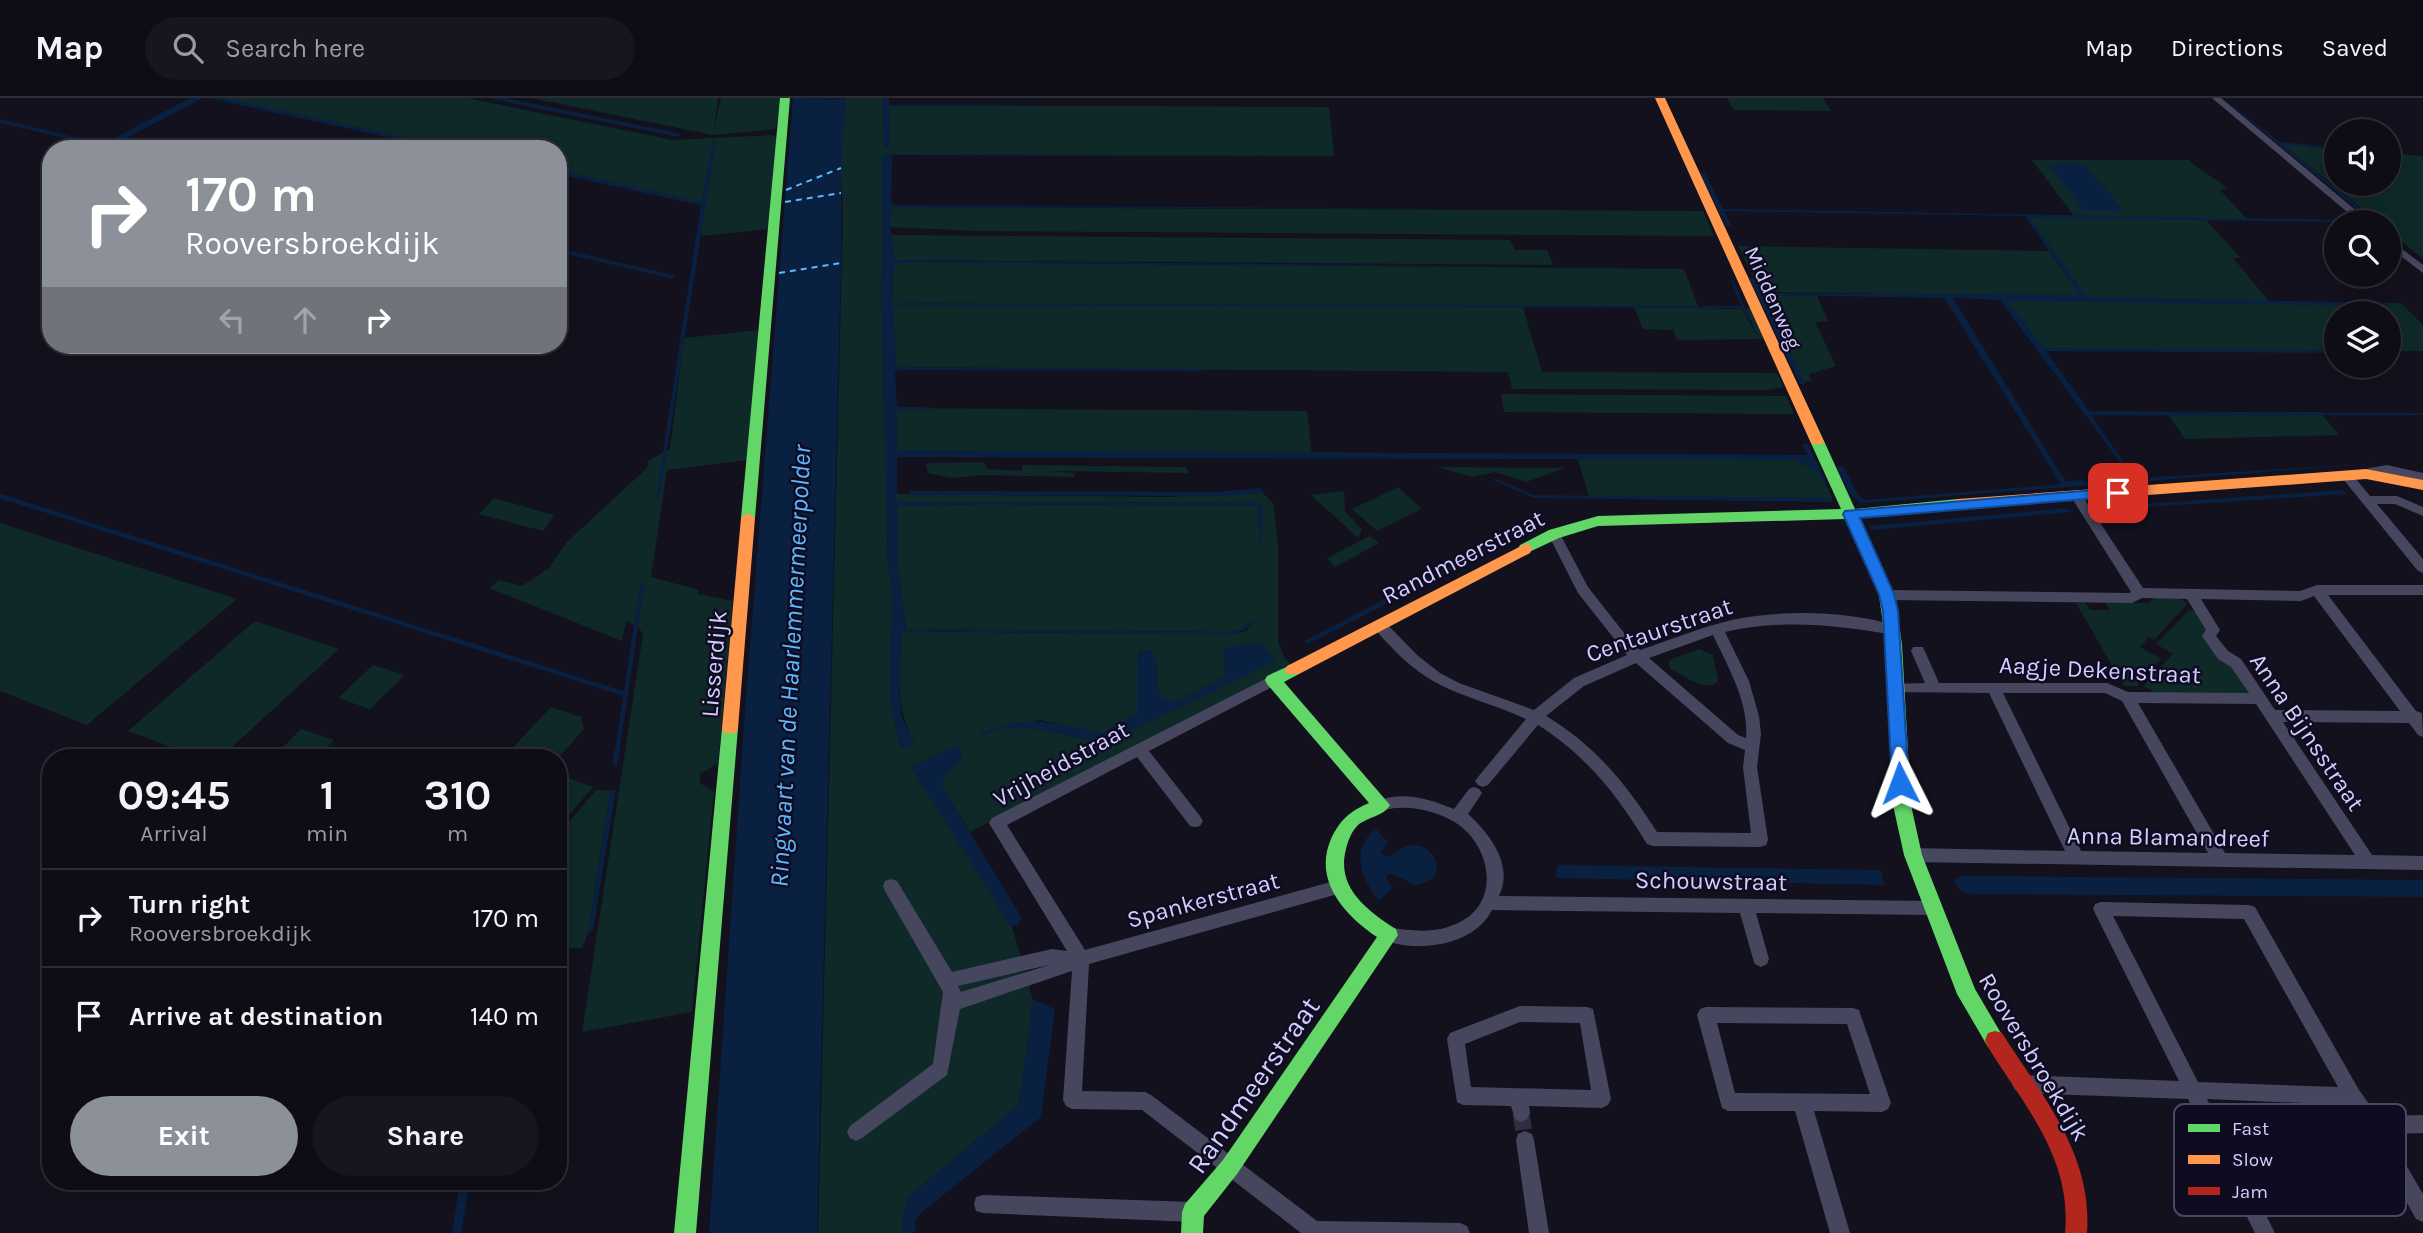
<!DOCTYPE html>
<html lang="en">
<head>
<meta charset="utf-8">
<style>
  body { margin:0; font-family:Karla,sans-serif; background:#17161f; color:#f1f3f6; height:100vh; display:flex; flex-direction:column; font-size:26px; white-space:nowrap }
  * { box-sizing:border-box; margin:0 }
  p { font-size:23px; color:#9b9ca1 }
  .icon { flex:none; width:38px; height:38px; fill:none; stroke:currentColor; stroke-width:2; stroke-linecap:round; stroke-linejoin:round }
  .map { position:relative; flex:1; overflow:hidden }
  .drawer { position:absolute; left:42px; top:651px; width:525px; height:441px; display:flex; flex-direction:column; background:#0e0d16; border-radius:28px; box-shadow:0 4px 18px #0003,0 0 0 2px #2e2d35 }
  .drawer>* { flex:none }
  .guide { position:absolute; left:42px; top:42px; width:525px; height:214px; border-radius:28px; box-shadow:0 4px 18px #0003,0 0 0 2px #2e2d35; background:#8c9099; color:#fff; overflow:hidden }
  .controls { position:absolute; left:2324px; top:21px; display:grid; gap:14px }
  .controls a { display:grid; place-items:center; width:77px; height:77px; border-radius:50%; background:#0e0d16; box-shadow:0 4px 18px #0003,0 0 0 2px #2e2d35; font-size:35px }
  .pin { position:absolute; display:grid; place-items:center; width:60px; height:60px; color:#fff; margin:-30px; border-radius:14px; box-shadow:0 4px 10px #0006 }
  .me { position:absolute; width:77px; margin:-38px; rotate:357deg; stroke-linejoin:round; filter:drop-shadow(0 0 5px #0008) }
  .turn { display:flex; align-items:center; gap:24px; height:147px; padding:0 28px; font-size:32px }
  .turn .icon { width:91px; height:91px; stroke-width:2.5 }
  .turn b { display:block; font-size:49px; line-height:60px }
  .lanes { display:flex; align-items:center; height:66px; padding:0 28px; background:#0003; justify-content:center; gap:35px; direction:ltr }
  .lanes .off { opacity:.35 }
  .eta { display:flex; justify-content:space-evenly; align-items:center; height:119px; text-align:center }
  .eta b { font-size:42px; font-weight:700; line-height:49px }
  .primary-button { display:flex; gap:14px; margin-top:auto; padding:14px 28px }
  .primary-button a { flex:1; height:80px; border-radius:42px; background:#8c9099; color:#fff; font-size:28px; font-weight:700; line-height:80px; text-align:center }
  .primary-button a+a { background:#17161f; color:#f1f3f6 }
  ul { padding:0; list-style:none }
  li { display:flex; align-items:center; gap:21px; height:98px; padding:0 28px; border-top:2px solid #2e2d35 }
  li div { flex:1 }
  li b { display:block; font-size:26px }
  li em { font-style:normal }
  header { display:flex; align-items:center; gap:42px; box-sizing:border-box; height:98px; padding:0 35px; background:#0e0d16; border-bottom:2px solid #2e2d35 }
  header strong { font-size:33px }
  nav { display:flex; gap:38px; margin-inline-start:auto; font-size:24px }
  .search { width:490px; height:63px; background:#17161f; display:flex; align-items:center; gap:18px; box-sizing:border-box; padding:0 24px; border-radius:38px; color:#9b9ca1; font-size:26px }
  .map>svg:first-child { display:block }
</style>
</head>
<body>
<header>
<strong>Map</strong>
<div class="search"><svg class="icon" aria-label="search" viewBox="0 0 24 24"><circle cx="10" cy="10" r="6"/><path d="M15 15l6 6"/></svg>Search here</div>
<nav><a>Map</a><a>Directions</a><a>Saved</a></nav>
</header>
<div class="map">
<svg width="2423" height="1135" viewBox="0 0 2423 1135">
  <rect width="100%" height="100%" fill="#12111d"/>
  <path fill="#0f2929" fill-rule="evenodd" d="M216,0H467L672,42L772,37L777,39L769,131L701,138L704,105L558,74V51H450Z
    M532,0H718L714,32L721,0H781L776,31L713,37Z
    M845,0H886L889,7L1329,9L1334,58L887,57L888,109L1703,113L1714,138L975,133L888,129L881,184L888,466L892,487L893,526L890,601L914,646C894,603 899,579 902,533L1234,537L1247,532L1254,522L1238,533L1227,534L906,531L898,470V408L987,406L1257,408L1258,412L1263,411L1260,405L896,404L897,396L1165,399L1263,395L1273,405L1278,445V544L1284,558L1292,568L970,734L943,690V679L963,659L957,647L911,669L1012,828L1033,902L1019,1007L909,1098L902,1120L903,1135H818L843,117L840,59ZM1243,546H1262L1274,563L1107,645L1036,631H997L1041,622L1103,636L1137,616V566L1140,552H1150C1161,567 1153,585 1162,601L1176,604L1225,579L1224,552Z
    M1727,0H1823L1831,13L1734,12Z
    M2282,46L2336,51V86H2389V55L2423,58V161L2389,133V124H2379Z
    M2032,62H2189C2202,76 2216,79 2228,91L2220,92L2247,121H2205L2241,160H2233L2269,203L2401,205L2423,227V253H2389V215H2336V253L2041,251L2004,201L2087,200L2029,119L2074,118Z
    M888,137L1510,142L1515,152H1547L1553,167L898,162L894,161Z
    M1738,148L2049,153L2081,198L1761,194Z
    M902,164L1684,171L1698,208H1493L1523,209L1542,274L1777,275L1784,289L1769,292L1512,291L1508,274L896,269L893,209L898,207H1110L896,205L892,204L894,166Z
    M1762,197L1817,198L1828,223L1815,224L1836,268L1809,276L1812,283H1803Z
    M1634,209L1742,211L1757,238L1746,210H1751L1764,241L1677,242L1673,232L1643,231Z
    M759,232L747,362L667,372L651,479L699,492L698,496L733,503L718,665L700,676V685L714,694L692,914L582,934L643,536L638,529L626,523L622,543L489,490L499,482L522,488L549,470L567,444L647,370L648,363L670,351L684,240Z
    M1501,296L1786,298L1794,316L1504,314Z
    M894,310L1307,313L1312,357L897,352Z
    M2167,314H2320L2339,337L2185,341Z
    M1577,358L1814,359L1832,400L1589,399Z
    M984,364L987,371L1022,373V367L1186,369L1189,375L1050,373L1074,375V379L980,377L953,380L928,375L926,365Z
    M1437,369L1565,370L1526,384L1495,374L1473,379Z
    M1398,389L1422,411L1377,433L1352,411Z
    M1344,393L1345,413L1362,432L1358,440L1311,397Z
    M494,400L554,417L543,433L479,416Z
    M0,425L237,501L87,627L0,593Z
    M1370,438L1379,445L1335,469L1327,460Z
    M2155,499L2177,500L2188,505L2154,542L2149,539L2140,549L2161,561L2138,585L2139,588H2124L2076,505H2085L2090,512H2110L2105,504L2149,505Z
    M2190,511L2197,515L2252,599L2154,598L2150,591L2146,590L2144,587L2173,556L2156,546Z
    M255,523L339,551L220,660H201L128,633Z
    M1699,551L1713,557L1718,583C1706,596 1684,577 1671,571L1669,567V562Z
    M373,567L405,577L370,611L338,600Z
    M551,609L581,619L584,631L558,660L505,658Z
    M301,631L334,642L317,660H272Z
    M558,676L593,689L558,730Z
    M596,692L610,693L588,835L582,850H569L558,845V737Z"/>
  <path fill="#0a2041" d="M190,0H203L106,51H94Z
    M793,0L846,1L841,70V165L817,1135H709L745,613Z
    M882,0H889L890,7L1060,8L889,9L890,49L884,50Z
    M2222,0L2280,44L2336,49L2283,47L2377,124H2373Z
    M713,42L716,43L659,401L656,400L701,107L698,105L702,104Z
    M883,56L1316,58L892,57L891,105L895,107L1506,111L893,109L890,122L894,160L898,162L1721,171L902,164L894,167L892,204L896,205L1741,208L1731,182H1733L1758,238L1743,211L1736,210L898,207L893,209L896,269L1208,271L1200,273L902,272L895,274L897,309H937L897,312V352L1807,357L1802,345L1808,346L1827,385L1823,386L1818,375L1794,362L897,359V404L1260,405L1263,411L1262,445L1260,443L1257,408L987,406L898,408V470L906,531L1227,534L1238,533L1254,522L1258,524L1234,537L902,533L899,592L902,620L915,646L900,650C897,634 892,617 890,602C886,556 898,512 888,466L881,184C886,141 879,98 883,56Z
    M2048,66H2084L2124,113H2085Z
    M1705,75L1723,111L2349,122L2341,114H2344L2356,124L2030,120L2087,199L2388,205L2389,208L2007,203L2044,250L2336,252V255L2046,253L2089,313L2423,315V317H2091L2132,376L2141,380L2382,365L2111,386L2108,383L2131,379L2000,202L1953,200L2059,373L2066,383L2081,382L2093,387L1862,405L1851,397L1836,369L1843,368L1858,397L1866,402L2061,386L1944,200L1763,197L1806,286H1800L1749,180H1755L1760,194L1763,195L2080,197L2025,118L1725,113L1731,128H1726L1700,76Z
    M1495,380L1533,397L1832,400V404L1533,400L1494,382Z
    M1261,390L1263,395L1219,398L908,397L910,393H922L1219,394Z
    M2343,392L2347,396L2101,412V409Z
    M2067,410L2072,414L1871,432L1869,428Z
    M1519,432L1521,437L1308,546L1304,543Z
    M1243,546H1262L1275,563L1107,645L1036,631H997L983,638L981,635C1026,615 1058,626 1103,635L1137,615V566L1140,552H1150C1161,567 1153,585 1162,601L1176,604L1225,579L1224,552Z
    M957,647L963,659L943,679V690L1022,820L1018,826L1011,829L911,669Z
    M616,691L593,832L588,835L610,693Z
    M1376,731L1388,744L1381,756L1388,759C1397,755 1403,747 1413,747C1437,747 1451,783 1415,787L1390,775L1386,780L1393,789L1379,803C1361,780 1349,752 1376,731Z
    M1557,767L1881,772L1884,787L1556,780Z
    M1962,778L2423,782V799L1971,796L1961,793L1955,785L1956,780Z
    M1033,902L1055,911L1041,1019L922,1114L916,1122L915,1135H903L902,1121L909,1098L1019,1007Z
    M460,1083H470L461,1135H452Z"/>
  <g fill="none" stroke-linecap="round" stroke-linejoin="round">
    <path stroke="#0a2041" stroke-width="3.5" d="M216,0L450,51
      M496,0L678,37
      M0,23L84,43
      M558,74L699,105
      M558,152L673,179"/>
    <path stroke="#0a2041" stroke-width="4.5" d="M0,398L625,596
      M617,655L642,488"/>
    <path stroke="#0a2041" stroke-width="5" d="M615,665L617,653"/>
    <path stroke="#5cb8ff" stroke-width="2" stroke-dasharray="6 5" stroke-linecap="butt" d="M786,92L841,70
      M785,104L841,95
      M779,175L841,165"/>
    <path stroke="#2f2d3f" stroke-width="17" stroke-dasharray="17 9" stroke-linecap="butt" d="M1521,1015L1525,1042"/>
    <path fill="#46465e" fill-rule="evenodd" d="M2212,0H2221L2370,124H2359Z
      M2389,141L2423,167V175L2389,149Z
      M2387,367L2423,375V383C2402,377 2387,374 2366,380L2360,376L2369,370Z
      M2347,374L2351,375L2370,398H2397L2423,409V418L2395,406H2377L2423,461V475L2418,473L2343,381L2341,378L2343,375Z
      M2076,393L2080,394L2143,490L2300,493L2317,487H2423V497H2328L2416,613L2422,615L2423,639L2418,637L2409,625L2283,624L2372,757L2423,758V772L1913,764L1907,762L1905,757L1907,752L1913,750L2065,753L1989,595L1890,594L1888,590L1890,586L1925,585L1911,553L1913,549H1923L1939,585H2107L2128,594L2249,595L2231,569L2218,561L2202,538L2206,532L2187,501L2142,500L2132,505L1887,502L1880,497L1887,492L2129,495L2131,494L2070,397ZM2314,498L2400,613L2275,612L2241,561L2228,553L2216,538L2220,532L2201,501L2301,503ZM2003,595H2105L2122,603L2208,755L2081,753ZM2138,605L2256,606L2355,757L2225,755Z
      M1554,432L1560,436L1588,489L1632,545L1640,552C1670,542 1701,529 1732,522C1784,511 1847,513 1898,528L1900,532L1893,537C1837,527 1781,521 1725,534L1749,583L1759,618L1761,636L1757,669L1768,742L1766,747L1760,749L1653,748L1647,746C1618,698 1586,657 1538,627L1488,687L1483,689L1478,687L1475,683L1478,679L1526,621C1474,597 1438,597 1395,553C1388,545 1379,537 1373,528L1380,523L1385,524L1418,558L1440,575L1459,585L1534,612L1574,580L1627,557L1578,495L1548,436ZM1713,537C1728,569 1749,604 1746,640L1738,637L1649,560ZM1636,565L1728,645L1745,652L1743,669L1751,735L1657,734C1627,687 1595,647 1546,618L1584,588Z
      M1273,577L1278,578L1280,582L1278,586L1149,653L1200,718L1203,723L1200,728L1195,729L1190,728L1137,659L1007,727L1085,852L1338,782L1344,784L1346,789L1344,794L1338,796L1089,866L1082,993L1145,994L1151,997L1317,1123L1460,1125L1467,1128L1470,1135H1301L1142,1012L1072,1011L1066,1008L1063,1002L1072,873L960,911L947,977L862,1040L856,1043L850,1040L847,1034L850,1028L933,966L943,894L885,793L883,788L885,783L891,781L897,783L952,874L1052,851L1067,853L992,730L989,725L992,720ZM1049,867L961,894L958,888Z
      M1474,689L1479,691L1482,695L1468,716C1490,736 1514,767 1499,798L1932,803L1938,805L1940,810L1938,815L1932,817L1756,815L1769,861L1767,866L1761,869L1755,866L1753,861L1740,815L1492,812C1474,848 1418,855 1383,842L1381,837L1383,832L1389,830C1411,832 1432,836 1453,827C1500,810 1494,753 1459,727C1443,715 1416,708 1397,710C1389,710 1383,714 1376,711L1373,707L1376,703C1404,693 1427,700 1454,711L1469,691Z
      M2101,804L2249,807L2255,809L2359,992L2378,1018L2423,1017V1035L2388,1036L2423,1096V1124L2416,1121L2367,1033L2348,1007L2207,1001L2275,1135H2255L2188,1001L2021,995L2015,992L2012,986L2015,980L2021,977L2179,983L2093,811L2095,806ZM2113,818L2244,821L2338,989L2198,984Z
      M1520,908L1587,909L1593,911L1611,1001L1608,1007L1602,1010L1529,1008L1530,1015L1527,1021L1521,1024L1515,1021L1511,1008L1463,1007L1457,1004L1447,941L1450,935ZM1520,924L1580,925L1591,992L1471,989L1465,946Z
      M1706,909L1853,910L1859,912L1891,1005L1888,1011L1882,1014L1814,1013L1850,1135H1830L1795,1013H1728L1722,1010L1697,917L1700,911ZM1717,925L1847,926L1870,996L1735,995Z
      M1525,1033L1532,1036L1534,1042L1549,1135H1529L1516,1042L1518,1036Z
      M983,1097L1193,1104L1200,1107L1203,1114L1200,1121L1193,1124L983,1115L976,1113L974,1106L976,1099Z"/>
    <path fill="#63d668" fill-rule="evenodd" d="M780,0H790L755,420L748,425L741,420Z
      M1817,339L1824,343L1855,411L1958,401L1965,406L1958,411L1859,420L1895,497L1902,547L1911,707L1922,757L1975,891L2005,942L2002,949L1995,951L1988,949L1957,896L1904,757L1893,707L1886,547L1879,497L1845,421L1598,428L1559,440L1525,456L1518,451L1520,447L1549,432L1598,418L1841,411L1810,343Z
      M1293,566L1299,568L1301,572L1299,576L1284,584L1390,707C1384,718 1368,719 1358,727C1352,733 1348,742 1346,751C1336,789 1366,812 1396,831L1398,837L1237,1076L1204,1118L1203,1135H1181L1182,1114L1185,1106L1223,1062L1377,839C1344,817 1313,782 1331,741C1340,722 1350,713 1369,705L1267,586L1265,582L1267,578Z
      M730,624L736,625L738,630L696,1135H674L722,630L724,625Z"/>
    <path fill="#ff974d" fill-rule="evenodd" d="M1655,0H1665L1824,343L1822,346H1812L1810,343Z
      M2366,371L2423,382V392L2366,381L1958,411L1951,406L1958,401Z
      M748,415L755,420L738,630L736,635H724L722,630L741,420Z
      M1525,446L1530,447L1532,451L1530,455L1299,576H1287L1285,572L1287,568Z"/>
    <path fill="#b3261e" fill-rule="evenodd" d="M1995,933L2002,935C2042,998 2093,1056 2087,1135H2065C2072,1060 2025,1009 1988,949L1985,942L1988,935Z"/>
  </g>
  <path fill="#1a73e8" stroke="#114b97" stroke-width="2" d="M2118,390L2125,395L2123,398L1860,420L1894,496L1898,513L1909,685L1906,690H1894L1892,685L1883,513L1879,496L1843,416L1845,413Z"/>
  <g text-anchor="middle" stroke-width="5" stroke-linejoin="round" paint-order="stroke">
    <g font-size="21" fill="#d2ceff" stroke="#0f0c22">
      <text transform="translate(1773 200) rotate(66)" y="7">Middenweg</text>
    </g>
    <g font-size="24" fill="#d2ceff" stroke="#0f0c22">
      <text transform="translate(1463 459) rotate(-27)" y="8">Randmeerstraat</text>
      <text transform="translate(1659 532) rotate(-19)" y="8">Centaurstraat</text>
      <text transform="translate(714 566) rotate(-85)" y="8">Lisserdijk</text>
      <text transform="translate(2100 572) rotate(3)" y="8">Aagje Dekenstraat</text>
      <text transform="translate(2307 634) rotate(56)" y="8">Anna Bijnsstraat</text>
      <text transform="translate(1061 666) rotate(-29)" y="8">Vrijheidstraat</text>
      <text transform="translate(2168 739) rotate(1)" y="8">Anna Blamandreef</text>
      <text transform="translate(1711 783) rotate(1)" y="8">Schouwstraat</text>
      <text transform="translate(1203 802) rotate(-15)" y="8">Spankerstraat</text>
      <text transform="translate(2034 959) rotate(59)" y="8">Rooversbroekdijk</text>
    </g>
    <g font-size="26" font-style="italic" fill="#5cb8ff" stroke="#0f0c22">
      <text transform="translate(790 568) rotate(-87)" y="9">Ringvaart van de Haarlemmermeerpolder</text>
    </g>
    <g font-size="28" fill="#d2ceff" stroke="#0f0c22">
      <text transform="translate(1253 987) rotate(-55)" y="10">Randmeerstraat</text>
    </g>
  </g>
  <rect x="2174" y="1006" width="232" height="112" rx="10" fill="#0f0c22" stroke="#4a4664" stroke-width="2"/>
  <rect x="2188" y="1026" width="32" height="8" fill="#63d668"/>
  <rect x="2188" y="1057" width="32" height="9" fill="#ff974d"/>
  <rect x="2188" y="1089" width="32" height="8" fill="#b3261e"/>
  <g font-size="19" fill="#d2ceff">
    <text x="2232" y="1037">Fast</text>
    <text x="2232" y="1068">Slow</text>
    <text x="2232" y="1100">Jam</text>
  </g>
</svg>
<div class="controls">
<a><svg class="icon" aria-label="sound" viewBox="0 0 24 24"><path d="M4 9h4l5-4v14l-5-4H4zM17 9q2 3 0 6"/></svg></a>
<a><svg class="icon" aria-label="search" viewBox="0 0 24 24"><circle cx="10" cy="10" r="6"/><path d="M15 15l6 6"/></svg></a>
<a><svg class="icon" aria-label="layers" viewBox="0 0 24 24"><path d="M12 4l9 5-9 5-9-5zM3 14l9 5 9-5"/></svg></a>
</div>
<div class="pin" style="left:2118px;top:395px;background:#d93025"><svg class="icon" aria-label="arrive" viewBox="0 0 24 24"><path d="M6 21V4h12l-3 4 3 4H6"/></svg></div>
<svg class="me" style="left:1900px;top:685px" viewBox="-20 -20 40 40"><path d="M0-17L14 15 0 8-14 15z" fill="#1a73e8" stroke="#fff" stroke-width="4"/></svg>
<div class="guide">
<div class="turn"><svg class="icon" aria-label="right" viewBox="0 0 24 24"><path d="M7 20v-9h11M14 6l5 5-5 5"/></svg><div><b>170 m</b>Rooversbroekdijk</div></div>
<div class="lanes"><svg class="icon off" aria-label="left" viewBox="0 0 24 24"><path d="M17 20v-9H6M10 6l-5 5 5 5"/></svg><svg class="icon off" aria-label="ahead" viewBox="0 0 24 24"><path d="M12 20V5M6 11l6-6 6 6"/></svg><svg class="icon" aria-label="right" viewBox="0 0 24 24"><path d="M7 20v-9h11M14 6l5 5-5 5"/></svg></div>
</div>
<section class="drawer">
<div class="eta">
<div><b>09:45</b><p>Arrival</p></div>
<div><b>1</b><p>min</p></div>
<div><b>310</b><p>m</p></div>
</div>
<ul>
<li><svg class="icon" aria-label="right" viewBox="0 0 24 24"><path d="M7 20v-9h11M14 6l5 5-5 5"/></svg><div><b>Turn right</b><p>Rooversbroekdijk</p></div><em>170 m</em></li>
<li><svg class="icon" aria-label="arrive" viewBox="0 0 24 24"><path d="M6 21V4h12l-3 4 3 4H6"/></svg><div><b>Arrive at destination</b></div><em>140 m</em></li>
</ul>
<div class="primary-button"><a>Exit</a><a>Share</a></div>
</section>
</div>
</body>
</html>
